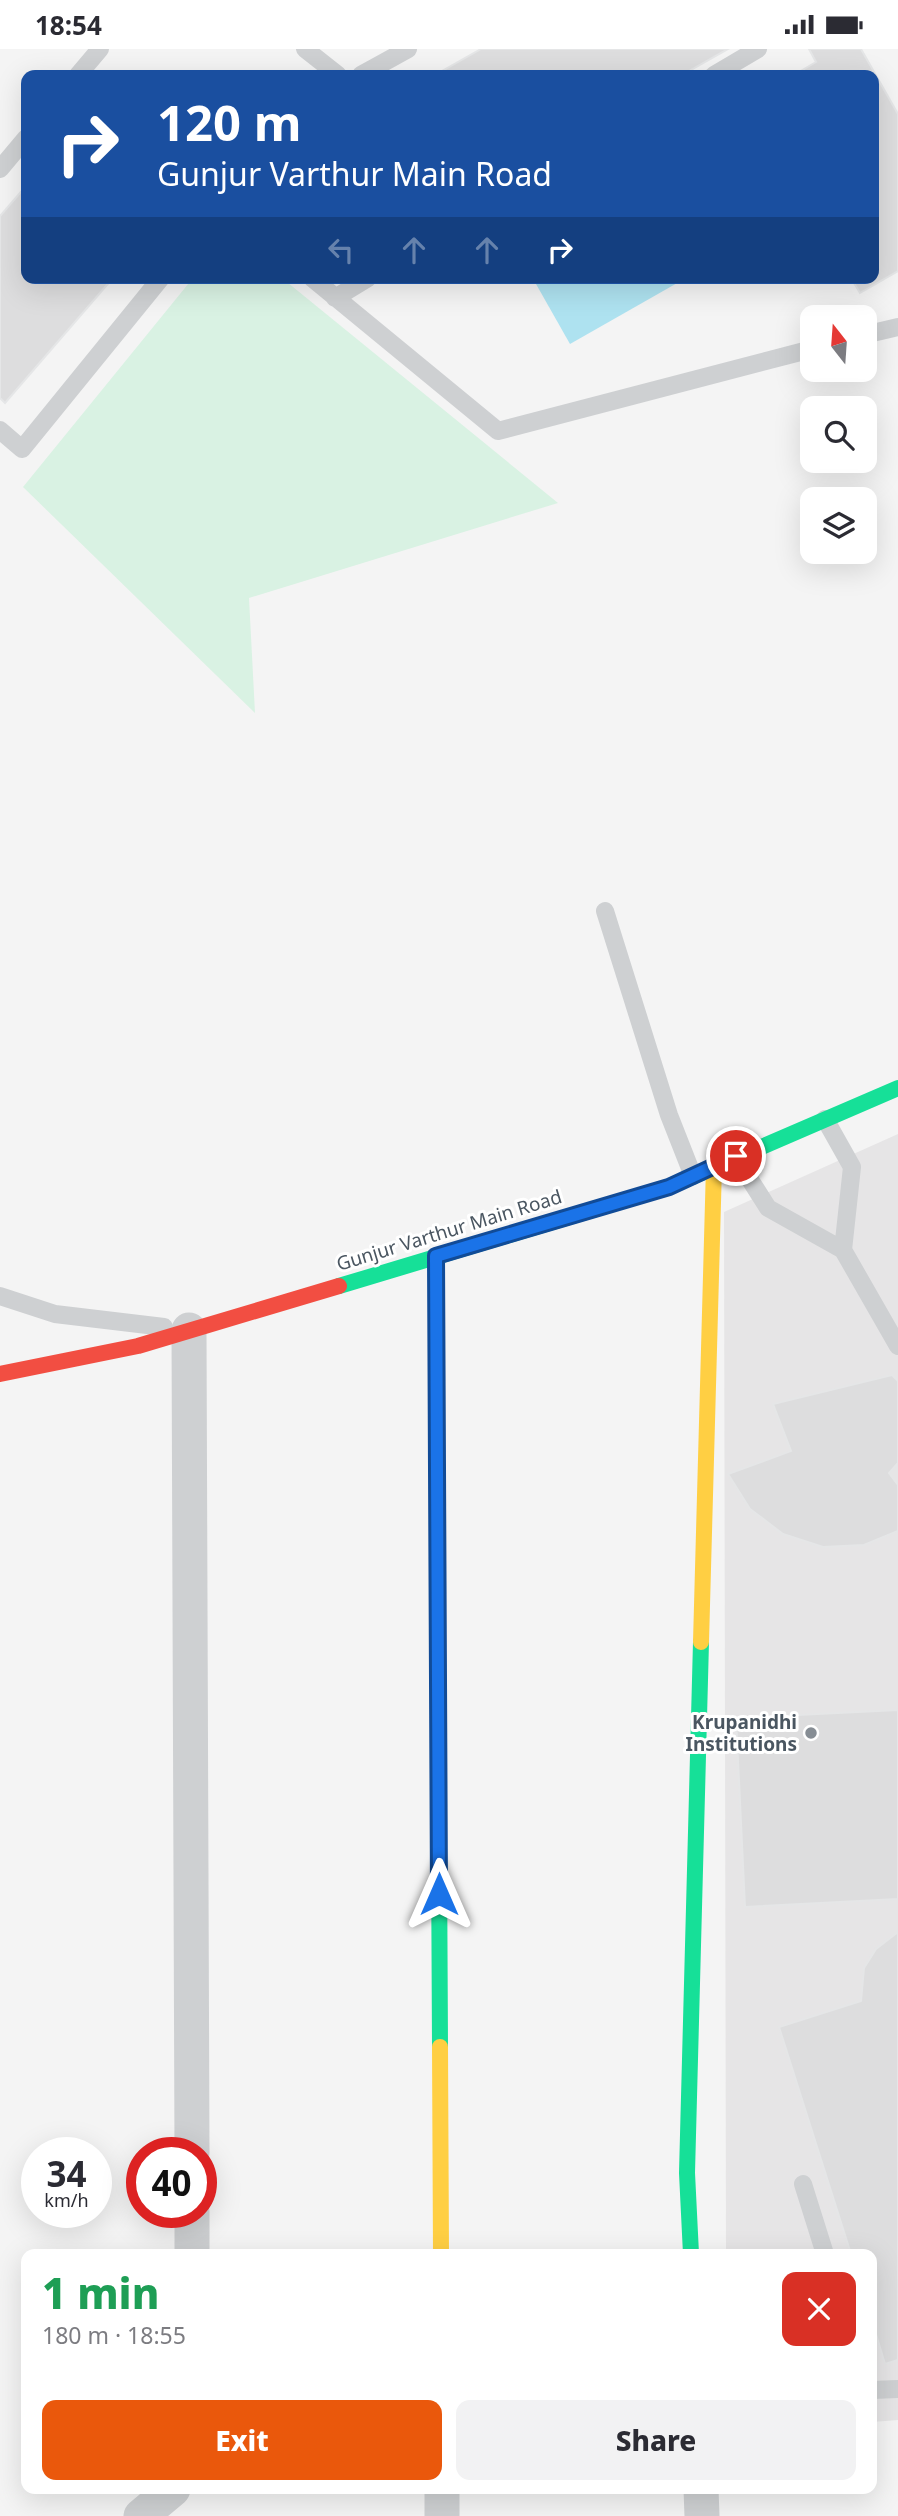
<!DOCTYPE html>
<html lang="en">
<head>
<meta charset="utf-8">
<style>
  body { margin:0; font-family:"Noto Sans",sans-serif; background:#f2f2f3; color:#2b2b33; height:100vh; display:flex; flex-direction:column; font-size:26px; white-space:nowrap }
  * { box-sizing:border-box; margin:0 }
  p { font-size:23px; color:#7c7c81 }
  .icon { flex:none; width:38px; height:38px; fill:none; stroke:currentColor; stroke-width:2; stroke-linecap:round; stroke-linejoin:round }
  .map { position:relative; flex:1; overflow:hidden }
  .details { position:absolute; left:21px; top:2200px; width:856px; height:245px; display:flex; flex-direction:column; background:#fff; border-radius:14px; box-shadow:0 7px 28px #0002 }
  .details>* { flex:none }
  .hud { position:absolute; left:21px; top:21px; width:858px; height:214px; border-radius:14px; box-shadow:0 7px 28px #0002; background:#1a4fa0; color:#fff; overflow:hidden }
  .needle { width:46px; rotate:343deg }
  .fabs { position:absolute; left:800px; top:256px; display:grid; gap:14px }
  .fabs a { display:grid; place-items:center; width:77px; height:77px; border-radius:14px; background:#fff; box-shadow:0 7px 28px #0002; font-size:35px }
  .speed { position:absolute; left:21px; top:2088px; display:flex; gap:14px; font-size:35px; font-weight:700; text-align:center }
  .speed>* { display:grid; place-content:center; width:91px; height:91px; border-radius:50%; background:#fff; box-shadow:0 7px 28px #0002; line-height:1 }
  .speed small { font-size:18px; font-weight:400 }
  .speed .limit { border:10px solid #d22; background:#fff; color:#111 }
  .pin { position:absolute; display:grid; place-items:center; width:60px; height:60px; color:#fff; margin:-30px; border:4px solid #fff; border-radius:50%; box-shadow:0 2px 7px #0007 }
  .me { position:absolute; width:77px; margin:-38px; rotate:0deg; stroke-linejoin:round; filter:drop-shadow(0 0 5px #0008) }
  .turn { display:flex; align-items:center; gap:24px; height:147px; padding:0 21px; font-size:32px }
  .turn .icon { width:91px; height:91px; stroke-width:2.5 }
  .turn b { display:block; font-size:49px; line-height:60px }
  .lanes { display:flex; align-items:center; height:66px; padding:0 21px; background:#0003; justify-content:center; gap:35px; direction:ltr }
  .lanes .off { opacity:.35 }
  .round { display:grid; place-items:center; flex:none; width:74px; height:74px; border-radius:14px; background:#f2f2f3 }
  .overview { display:flex; align-items:center; justify-content:space-between; height:119px; padding:0 21px }
  h1 { font-size:42px; font-weight:800; line-height:52px; color:#1e9e55 }
  .primary-button { display:flex; gap:14px; margin-top:auto; padding:14px 21px }
  .primary-button a { flex:1; height:80px; border-radius:14px; background:#ea580c; color:#fff; font-size:28px; font-weight:800; line-height:80px; text-align:center }
  .primary-button a+a { background:#f2f2f3; color:#2b2b33 }
  .status { display:flex; justify-content:space-between; align-items:center; height:49px; padding:0 35px; background:#fff; direction:ltr }
  .status svg { height:19px; fill:currentColor }
  .map>svg:first-child { display:block }
</style>
</head>
<body>
<div class="status"><b>18:54</b><svg viewBox="0 0 49 12"><path d="M0 12V9h3v3zM5 12V6h3v6zM10 12V3h3v9zM15 12V0h3v12zM26 1h20v11H26zM47 4h2v5h-2z"/></svg></div>
<div class="map">
<svg width="898" height="2467" viewBox="0 0 898 2467">
  <rect width="100%" height="100%" fill="#f4f4f4"/>
  <path fill="#e6e5e6" d="M898,1085V2371L872,2373V2205H726L724,1163Z"/>
  <path fill="#d9f2e3" d="M193,229H282L558,454L249,549L255,664L23,438Z"/>
  <path fill="#aee2f0" d="M546,229H686L570,295L536,235Z"/>
  <path fill="#ddddde" stroke="#e5e6e7" stroke-width="2" d="M481,0H728L682,26H435Z
    M809,0H861L898,65V222L860,244L851,229H873V26H794L816,13Z
    M26,137V229H113L5,354L0,349V167Z
    M892,1326L898,1332V1414L889,1424L898,1436V1482L864,1496L823,1498L783,1485L750,1460L728,1425L791,1402L773,1355Z
    M898,1661V1850L745,1858L736,1669Z
    M898,1883V2311L885,2315L872,2272V2205H851L779,1978L861,1952L864,1919L876,1900Z"/>
  <g fill="none" stroke-linecap="round" stroke-linejoin="round">
    <path stroke="#ced0d2" stroke-width="18" d="M305,0L338,26
      M78,26L100,0
      M361,26L408,0
      M714,26L758,0
      M0,120L26,89
      M312,229L498,382L812,300
      M335,249L368,229
      M864,286L898,278
      M0,381L22,400L161,229
      M605,862L669,1066L693,1127
      M825,1070L852,1118L843,1201
      M735,1107L768,1159L843,1201L898,1297
      M0,1247L55,1265L164,1278
      M803,2135L825,2205
      M872,2341L898,2340"/>
    <path stroke="#ced0d2" stroke-width="35" d="M189,1281L192,2104
      M192,2163V2205
      M442,2440V2467
      M701,2440L702,2467
      M141,2467L173,2440"/>
    <path stroke="#16e098" stroke-width="16" d="M436,1207L440,1998
      M339,1237L669,1138L898,1039
      M691,2205L687,2124L701,1593"/>
    <path stroke="#ffcf43" stroke-width="16" d="M701,1593L714,1117
      M440,1998L441,2205"/>
    <path stroke="#f24e42" stroke-width="16" d="M0,1325L138,1297L339,1237"/>
  </g>
  <g fill="none" stroke-linecap="round" stroke-linejoin="round">
    <g stroke="#114b97" stroke-width="18">
      <path id="route" d="M439,1845L436,1207L669,1138L736,1107"/>
    </g>
    <use href="#route" stroke="#1a73e8" stroke-width="12"/>
  </g>
  <circle fill="#868d94" stroke="#fff" stroke-width="2.5" cx="811" cy="1684" r="7"/>
  <g text-anchor="middle" stroke-width="6" stroke-linejoin="round" paint-order="stroke">
    <g font-size="19" fill="#4a5661" stroke="#fff">
      <text transform="translate(449 1181) rotate(-17)" y="7">Gunjur Varthur Main Road</text>
    </g>
    <g font-size="19" font-weight="bold" fill="#4a5661" stroke="#fff" text-anchor="end">
      <text x="797" y="1680">Krupanidhi<tspan x="797" dy="22">Institutions</tspan></text>
    </g>
  </g>
</svg>
<div class="fabs">
<a><svg class="needle" viewBox="-14 -14 28 28"><path d="M0-13l5 13h-10z" fill="#e53935"/><path d="M0 13l5-13h-10z" fill="#7c7c81"/></svg></a>
<a><svg class="icon" aria-label="search" viewBox="0 0 24 24"><circle cx="10" cy="10" r="6"/><path d="M15 15l6 6"/></svg></a>
<a><svg class="icon" aria-label="layers" viewBox="0 0 24 24"><path d="M12 4l9 5-9 5-9-5zM3 14l9 5 9-5"/></svg></a>
</div>
<div class="speed"><div>34<small>km/h</small></div><div class="limit">40</div></div>
<div class="pin" style="left:736px;top:1107px;background:#d93025"><svg class="icon" aria-label="arrive" viewBox="0 0 24 24"><path d="M6 21V4h12l-3 4 3 4H6"/></svg></div>
<svg class="me" style="left:439px;top:1845px" viewBox="-20 -20 40 40"><path d="M0-17L14 15 0 8-14 15z" fill="#1a73e8" stroke="#fff" stroke-width="4"/></svg>
<div class="hud">
<div class="turn"><svg class="icon" aria-label="right" viewBox="0 0 24 24"><path d="M7 20v-9h11M14 6l5 5-5 5"/></svg><div><b>120 m</b>Gunjur Varthur Main Road</div></div>
<div class="lanes"><svg class="icon off" aria-label="left" viewBox="0 0 24 24"><path d="M17 20v-9H6M10 6l-5 5 5 5"/></svg><svg class="icon off" aria-label="ahead" viewBox="0 0 24 24"><path d="M12 20V5M6 11l6-6 6 6"/></svg><svg class="icon off" aria-label="ahead" viewBox="0 0 24 24"><path d="M12 20V5M6 11l6-6 6 6"/></svg><svg class="icon" aria-label="right" viewBox="0 0 24 24"><path d="M7 20v-9h11M14 6l5 5-5 5"/></svg></div>
</div>
<section class="details">
<div class="overview"><div><h1>1 min</h1><p>180 m · 18:55</p></div><a class="round" style="background:#d93025;color:#fff"><svg class="icon" aria-label="close" viewBox="0 0 24 24"><path d="M6 6l12 12M18 6L6 18"/></svg></a></div>
<div class="primary-button"><a>Exit</a><a>Share</a></div>
</section>
</div>
</body>
</html>
